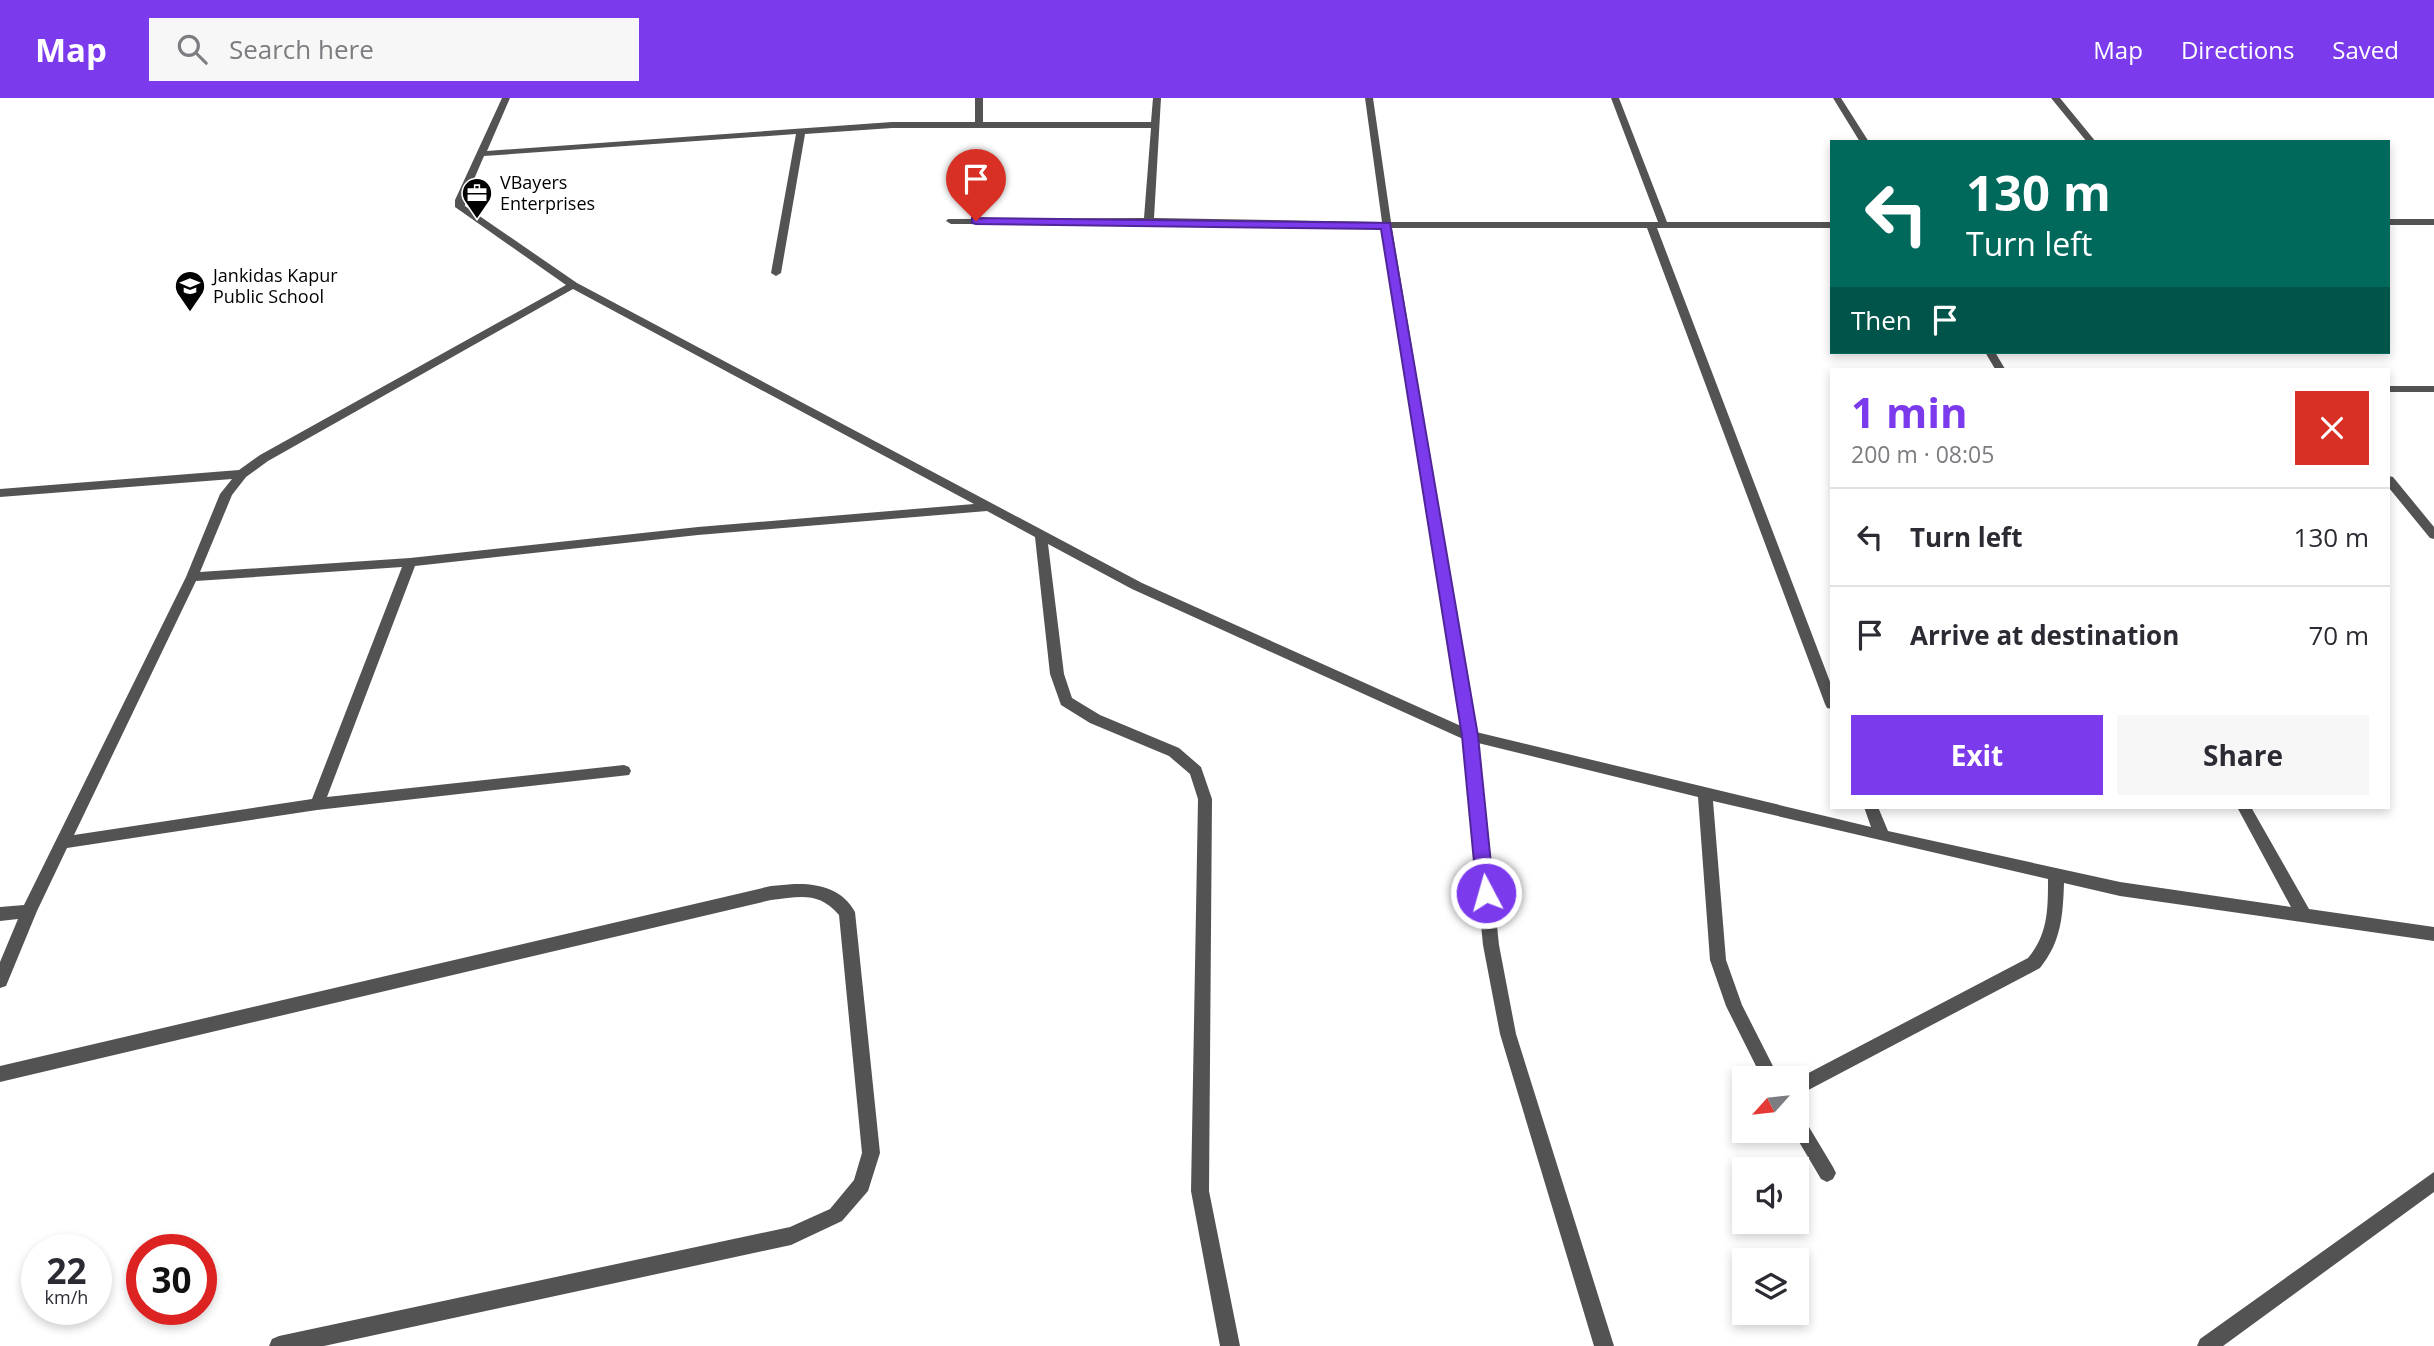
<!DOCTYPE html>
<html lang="en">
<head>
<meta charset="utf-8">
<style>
  body { margin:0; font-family:"Open Sans",sans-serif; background:#f7f7f7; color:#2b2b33; height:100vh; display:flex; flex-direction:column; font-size:26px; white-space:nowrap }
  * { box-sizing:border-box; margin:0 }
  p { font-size:23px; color:#7c7c81 }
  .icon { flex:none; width:38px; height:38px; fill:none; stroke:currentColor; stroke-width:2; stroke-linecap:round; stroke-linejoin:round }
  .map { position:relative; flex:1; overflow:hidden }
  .details { position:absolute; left:1830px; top:270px; width:560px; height:441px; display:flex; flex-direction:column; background:#fff; border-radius:0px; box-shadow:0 4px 10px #0003 }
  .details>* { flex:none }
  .hud { position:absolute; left:1830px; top:42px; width:560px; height:214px; border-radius:0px; box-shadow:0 4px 10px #0003; background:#00695c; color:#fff; overflow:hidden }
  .needle { width:46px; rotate:243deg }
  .controls { position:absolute; left:1732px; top:968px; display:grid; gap:14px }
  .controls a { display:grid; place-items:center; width:77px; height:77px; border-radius:0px; background:#fff; box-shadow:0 4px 10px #0003; font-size:35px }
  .speed { position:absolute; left:21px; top:1136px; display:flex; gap:14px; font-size:35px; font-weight:700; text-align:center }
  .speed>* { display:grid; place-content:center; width:91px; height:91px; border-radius:50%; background:#fff; box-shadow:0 4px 10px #0003; line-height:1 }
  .speed small { font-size:18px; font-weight:400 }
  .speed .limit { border:10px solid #d22; background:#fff; color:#111 }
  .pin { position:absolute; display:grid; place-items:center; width:60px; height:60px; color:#fff; margin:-72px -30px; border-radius:50% 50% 50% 0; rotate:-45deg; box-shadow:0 0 7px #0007 }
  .pin .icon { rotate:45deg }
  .me { position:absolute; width:77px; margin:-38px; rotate:354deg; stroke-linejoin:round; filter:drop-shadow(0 0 5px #0008) }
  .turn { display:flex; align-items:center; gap:24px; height:147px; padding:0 21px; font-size:32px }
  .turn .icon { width:91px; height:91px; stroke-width:2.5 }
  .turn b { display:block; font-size:49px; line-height:60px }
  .then { display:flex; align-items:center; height:66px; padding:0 21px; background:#0003; gap:14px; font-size:26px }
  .round { display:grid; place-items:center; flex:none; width:74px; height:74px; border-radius:0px; background:#f7f7f7 }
  .headline { display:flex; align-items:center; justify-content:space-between; height:119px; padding:0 21px }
  h1 { font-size:42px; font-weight:700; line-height:52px; color:#7c3aed }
  .action { display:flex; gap:14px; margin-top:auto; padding:14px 21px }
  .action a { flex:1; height:80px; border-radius:0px; background:#7c3aed; color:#fff; font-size:28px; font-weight:700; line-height:80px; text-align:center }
  .action a+a { background:#f7f7f7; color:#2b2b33 }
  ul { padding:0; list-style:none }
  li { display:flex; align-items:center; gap:21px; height:98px; padding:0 21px; border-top:2px solid #e1e1e2 }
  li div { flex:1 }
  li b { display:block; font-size:26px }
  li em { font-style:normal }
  header { display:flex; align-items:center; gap:42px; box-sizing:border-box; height:98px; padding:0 35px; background:#7c3aed; color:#fff }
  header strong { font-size:33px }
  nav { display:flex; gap:38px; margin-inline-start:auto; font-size:24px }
  .search { width:490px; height:63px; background:#f7f7f7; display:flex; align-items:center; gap:18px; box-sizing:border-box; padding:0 24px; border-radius:0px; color:#7c7c81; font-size:26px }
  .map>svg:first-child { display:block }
</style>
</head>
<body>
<header>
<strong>Map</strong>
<div class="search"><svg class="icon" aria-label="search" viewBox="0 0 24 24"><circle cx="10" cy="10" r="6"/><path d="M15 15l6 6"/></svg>Search here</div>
<nav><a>Map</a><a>Directions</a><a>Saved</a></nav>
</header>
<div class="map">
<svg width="2434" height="1248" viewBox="0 0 2434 1248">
  <rect width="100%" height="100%" fill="#fff"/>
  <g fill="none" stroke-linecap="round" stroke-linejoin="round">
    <path fill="#535353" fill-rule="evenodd" d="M502,0H510L487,53L892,24H975V0H983V24H1151L1153,0H1161L1154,120L1382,124L1365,0H1373L1391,124H1658L1611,0H1619L1667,124H1832V130H1657L1832,589V611L1827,610L1825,606L1647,130H1392L1476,634L1871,729L1864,709H1878L1888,733L2120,784L2291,809L2237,709H2251L2309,811L2434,829V843L2120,798L2064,785C2063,818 2061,844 2040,870L1797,998V981L2028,860C2048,836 2048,812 2048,781L1713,703L1726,862L1742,907L1779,980H1762L1726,908L1710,862L1698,699L1478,645L1499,847L1516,936L1614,1248H1594L1500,936L1483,847L1463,641L1132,491L1048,446L1064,576L1072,600L1100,617L1179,650L1201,669L1212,701L1209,1093L1240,1248H1220L1191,1093L1198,701L1190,676L1169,658L1090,625L1061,607L1050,576L1035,439L987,413L698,437L415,468L327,699L624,667L629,669L631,673L629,677L317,712L67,750L37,813L6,888L0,890V864L18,821L0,823V809L24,807L186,479L220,396L232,381L0,399V391L239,372L260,357L566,187L455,109V102ZM892,30H1151L1144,120L948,121L946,123L951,126H1149L1383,130L1461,628L1142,485L577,185L465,108V102L484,58L796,36L771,175L776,178L781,175L805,36ZM573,191L974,406L698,429L410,460L200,474L232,397L246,379L268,363ZM402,469L312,701L74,737L196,483Z
      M1833,0H1841L1869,44H1860Z
      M2051,0H2060L2096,44H2087Z
      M2389,121H2434V127H2389Z
      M1985,254H1995L2005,271H1995Z
      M2389,288H2434V294H2389Z
      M2389,378L2393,379L2434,429V441L2430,440L2389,390Z
      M794,786C818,785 843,791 855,814L880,1055L868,1093L842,1123L791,1147L324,1248H269L272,1241L279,1238L790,1129L830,1111L854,1082L862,1055L839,817C818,793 800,799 771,802L0,984V968L771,788Z
      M1797,1017L1803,1019L1833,1069L1836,1075L1833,1081L1827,1084L1821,1081L1792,1032H1797Z
      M2434,1074V1094L2223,1248H2197L2200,1241Z"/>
  </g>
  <path fill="#7c3aed" stroke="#51269a" stroke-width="2" d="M972,120L1390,125L1478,638L1494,795L1492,800L1486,803L1479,800L1477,795L1462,638L1381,131L976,126L972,125Z"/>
  <defs>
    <g id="office-pin" transform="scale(1.575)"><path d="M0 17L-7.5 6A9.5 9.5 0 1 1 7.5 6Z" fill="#000" stroke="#fff"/><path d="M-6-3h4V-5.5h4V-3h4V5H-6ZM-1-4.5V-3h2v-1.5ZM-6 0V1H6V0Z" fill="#fff"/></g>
    <g id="school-pin" transform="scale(1.575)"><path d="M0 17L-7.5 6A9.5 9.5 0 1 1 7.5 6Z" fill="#000" stroke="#fff"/><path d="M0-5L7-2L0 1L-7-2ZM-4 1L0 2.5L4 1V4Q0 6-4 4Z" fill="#fff"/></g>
  </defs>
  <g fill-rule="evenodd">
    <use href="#office-pin" x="477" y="95"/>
    <use href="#school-pin" x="190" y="188"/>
  </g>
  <g text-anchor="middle" stroke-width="7" stroke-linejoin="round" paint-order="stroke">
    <g font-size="18" fill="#000" stroke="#fff" text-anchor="start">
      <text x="500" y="91">VBayers<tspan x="500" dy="21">Enterprises</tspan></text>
      <text x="213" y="184">Jankidas Kapur<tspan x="213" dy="21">Public School</tspan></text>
    </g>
  </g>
</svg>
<div class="controls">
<a><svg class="needle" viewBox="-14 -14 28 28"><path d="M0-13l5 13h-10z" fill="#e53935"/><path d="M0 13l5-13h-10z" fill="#7c7c81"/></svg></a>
<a><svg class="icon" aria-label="sound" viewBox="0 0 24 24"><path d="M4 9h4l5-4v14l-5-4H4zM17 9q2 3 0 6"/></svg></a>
<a><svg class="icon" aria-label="layers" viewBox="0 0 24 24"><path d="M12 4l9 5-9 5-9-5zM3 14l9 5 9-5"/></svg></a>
</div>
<div class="speed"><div>22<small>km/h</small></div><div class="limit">30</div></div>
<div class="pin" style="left:976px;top:123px;background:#d93025"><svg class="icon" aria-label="arrive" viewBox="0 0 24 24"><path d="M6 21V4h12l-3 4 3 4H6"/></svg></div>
<svg class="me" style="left:1486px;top:795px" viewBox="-20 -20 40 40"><circle r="17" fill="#7c3aed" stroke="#fff" stroke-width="3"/><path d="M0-11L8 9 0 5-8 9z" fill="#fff"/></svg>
<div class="hud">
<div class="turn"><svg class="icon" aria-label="left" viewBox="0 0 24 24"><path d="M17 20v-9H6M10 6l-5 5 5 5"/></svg><div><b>130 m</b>Turn left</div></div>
<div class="then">Then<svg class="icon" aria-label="arrive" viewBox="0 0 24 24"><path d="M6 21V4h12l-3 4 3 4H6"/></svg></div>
</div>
<section class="details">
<div class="headline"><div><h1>1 min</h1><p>200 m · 08:05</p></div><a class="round" style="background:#d93025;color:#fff"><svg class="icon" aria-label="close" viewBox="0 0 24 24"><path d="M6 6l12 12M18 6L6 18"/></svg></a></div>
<ul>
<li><svg class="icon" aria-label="left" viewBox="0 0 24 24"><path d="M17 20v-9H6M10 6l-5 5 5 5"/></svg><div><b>Turn left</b></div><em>130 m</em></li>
<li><svg class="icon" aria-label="arrive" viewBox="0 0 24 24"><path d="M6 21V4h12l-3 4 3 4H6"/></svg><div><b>Arrive at destination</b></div><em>70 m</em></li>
</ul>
<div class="action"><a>Exit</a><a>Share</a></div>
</section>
</div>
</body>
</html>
